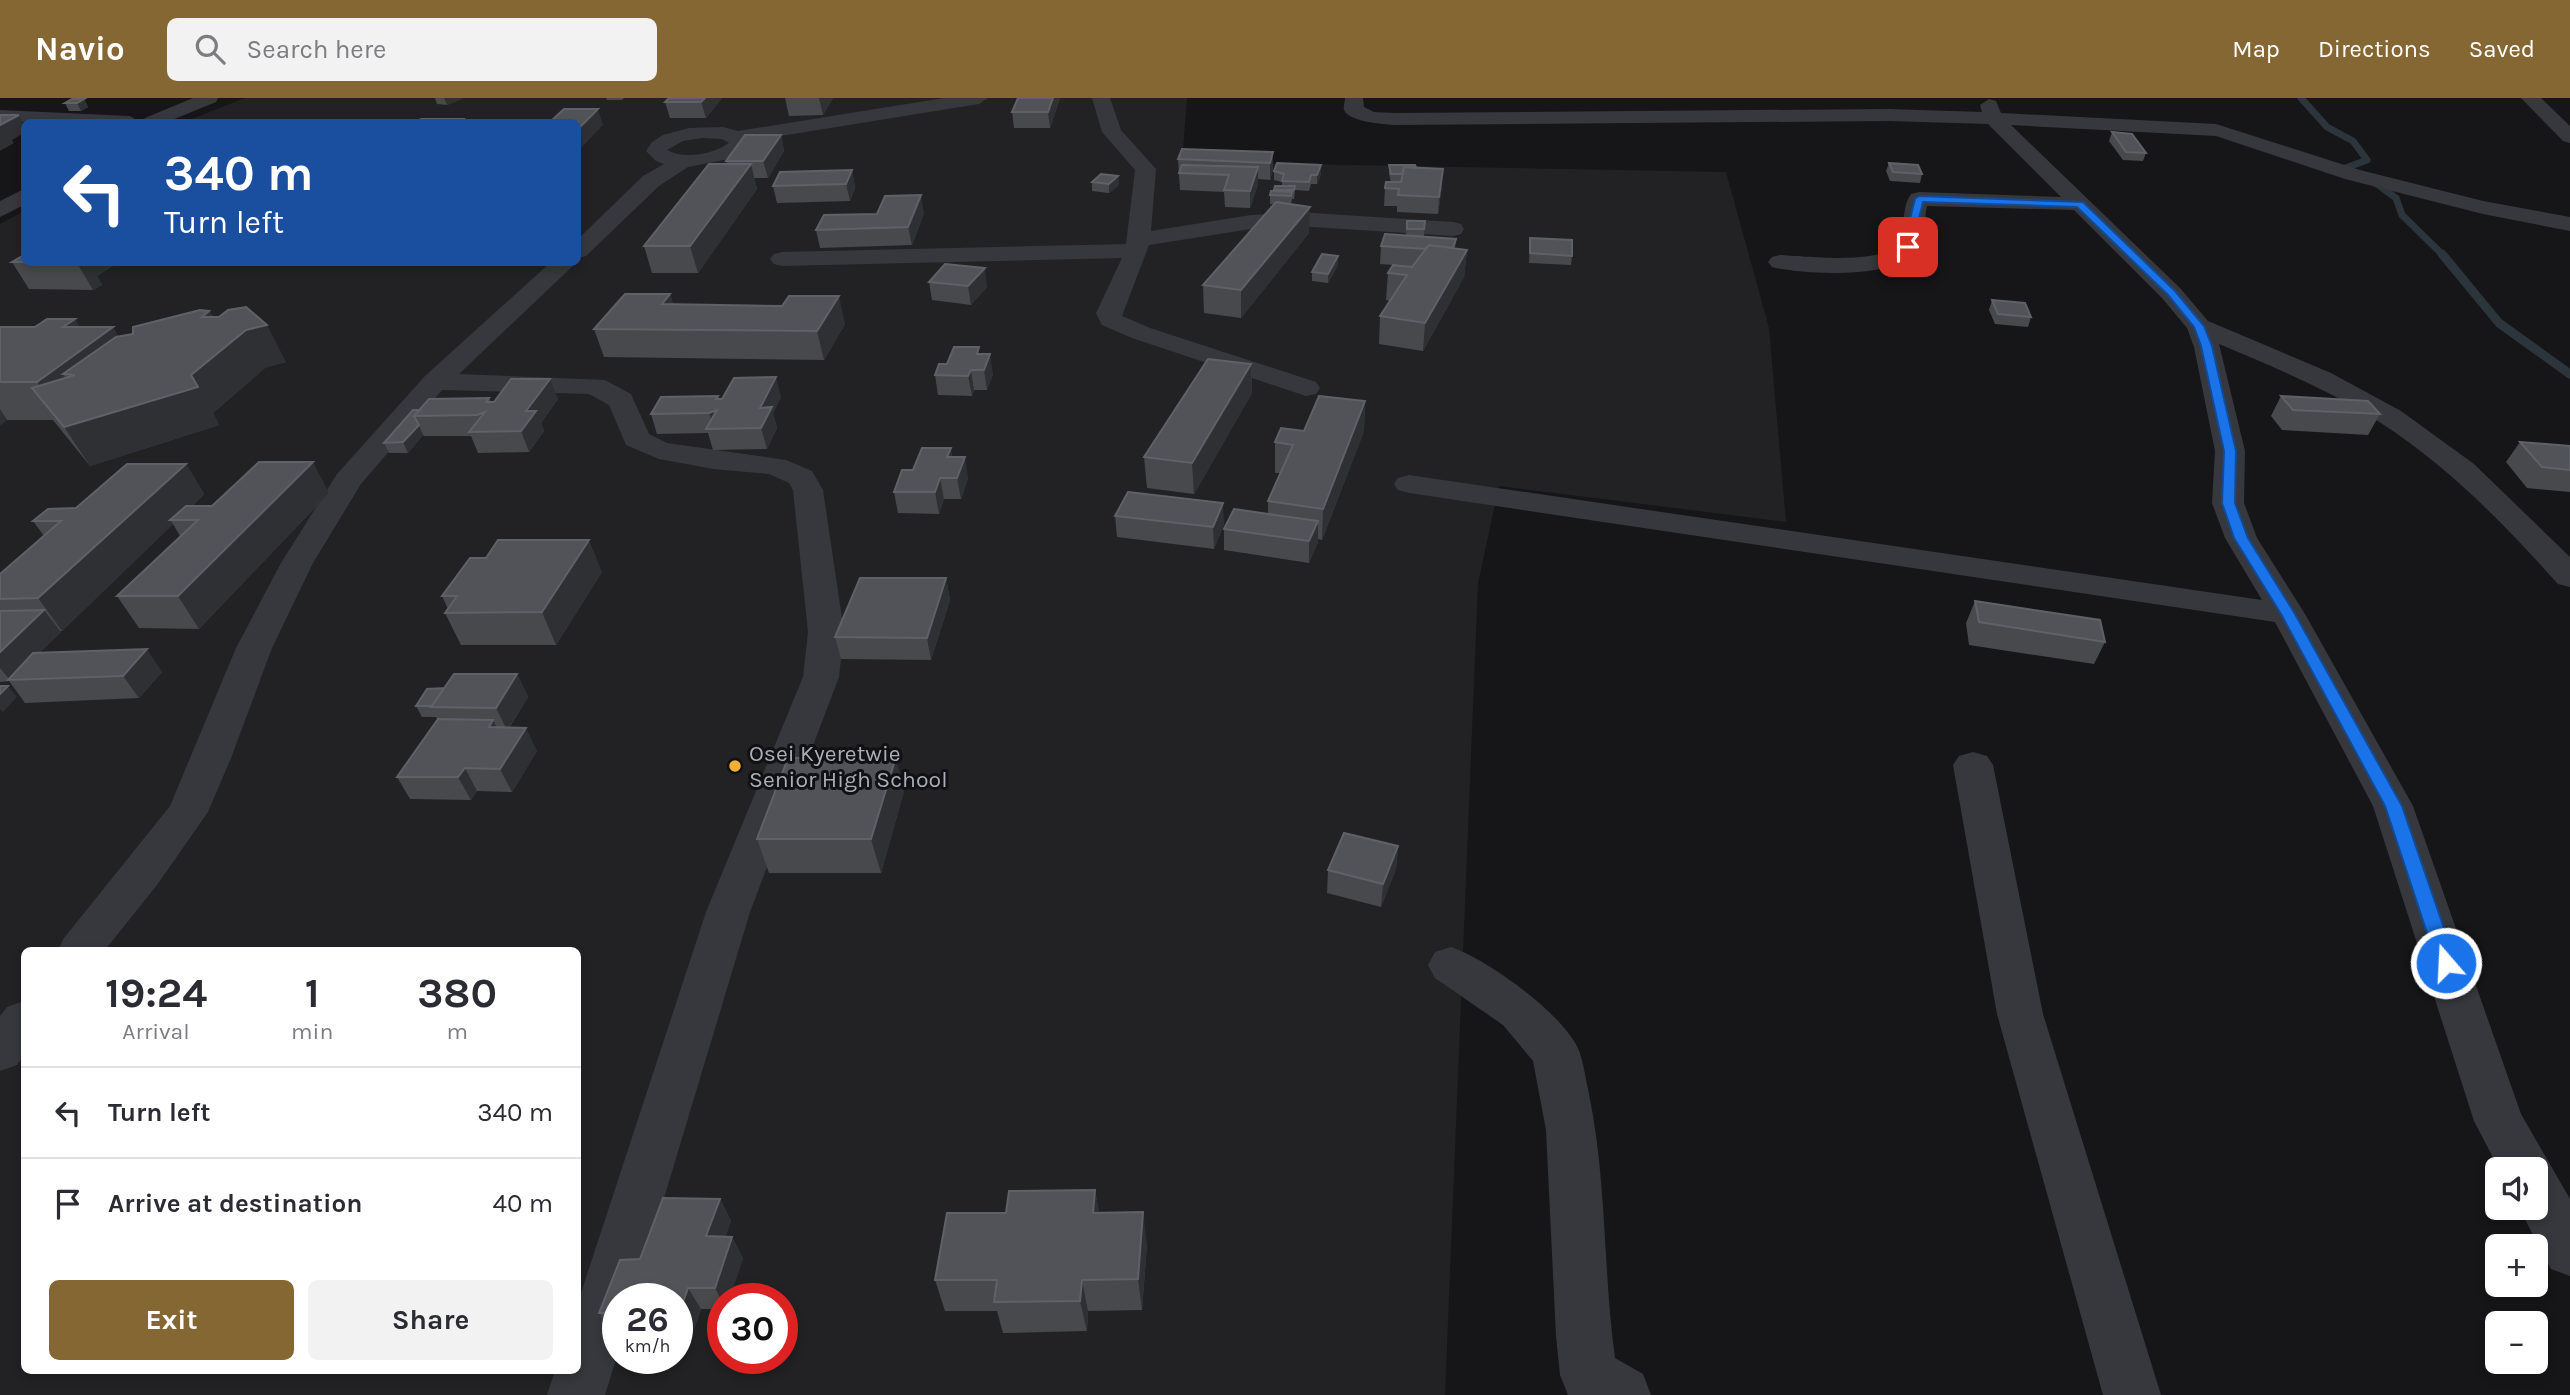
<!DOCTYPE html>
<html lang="en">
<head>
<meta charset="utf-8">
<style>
  body { margin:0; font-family:Karla,sans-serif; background:#f2f2f3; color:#2b2b33; height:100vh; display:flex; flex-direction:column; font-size:26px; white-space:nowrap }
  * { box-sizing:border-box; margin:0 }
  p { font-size:23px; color:#7c7c81 }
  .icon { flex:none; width:38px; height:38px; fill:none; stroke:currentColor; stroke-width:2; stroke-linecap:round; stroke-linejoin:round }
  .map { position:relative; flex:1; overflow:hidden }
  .side { position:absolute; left:21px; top:849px; width:560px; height:427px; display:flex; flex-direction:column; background:#fff; border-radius:10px; box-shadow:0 4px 10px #0003 }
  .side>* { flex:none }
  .top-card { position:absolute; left:21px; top:21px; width:560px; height:147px; border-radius:10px; box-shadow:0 4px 10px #0003; background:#1a4fa0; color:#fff; overflow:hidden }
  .fabs { position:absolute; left:2485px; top:1059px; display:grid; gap:14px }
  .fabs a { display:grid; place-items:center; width:63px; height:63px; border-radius:10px; background:#fff; box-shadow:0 4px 10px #0003; font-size:35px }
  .speed { position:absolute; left:602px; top:1185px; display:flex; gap:14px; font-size:35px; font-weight:700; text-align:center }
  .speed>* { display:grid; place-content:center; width:91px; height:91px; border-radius:50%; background:#fff; box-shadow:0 4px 10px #0003; line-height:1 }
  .speed small { font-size:18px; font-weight:400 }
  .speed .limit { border:10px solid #d22; background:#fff; color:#111 }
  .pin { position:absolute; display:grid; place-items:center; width:60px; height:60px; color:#fff; margin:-30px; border-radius:14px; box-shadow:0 4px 10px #0006 }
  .me { position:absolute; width:77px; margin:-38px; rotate:341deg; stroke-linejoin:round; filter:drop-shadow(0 0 5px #0008) }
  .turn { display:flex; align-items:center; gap:24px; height:147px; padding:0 28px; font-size:32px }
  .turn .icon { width:91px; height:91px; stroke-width:2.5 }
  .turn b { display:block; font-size:49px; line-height:60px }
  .eta { display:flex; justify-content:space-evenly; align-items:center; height:119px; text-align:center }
  .eta b { font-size:42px; font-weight:700; line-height:49px }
  .button { display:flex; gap:14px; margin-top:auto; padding:14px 28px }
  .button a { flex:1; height:80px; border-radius:10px; background:#856733; color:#fff; font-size:28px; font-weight:700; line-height:80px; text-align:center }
  .button a+a { background:#f2f2f3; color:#2b2b33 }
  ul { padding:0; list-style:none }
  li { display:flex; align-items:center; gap:21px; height:91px; padding:0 28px; border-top:2px solid #e1e1e2 }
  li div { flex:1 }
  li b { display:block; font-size:26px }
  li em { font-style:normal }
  header { display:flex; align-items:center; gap:42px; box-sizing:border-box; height:98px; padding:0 35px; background:#856733; color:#fff }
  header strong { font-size:33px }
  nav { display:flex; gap:38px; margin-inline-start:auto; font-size:24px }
  .search { width:490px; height:63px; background:#f2f2f3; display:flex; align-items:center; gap:18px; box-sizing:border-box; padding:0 24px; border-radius:10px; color:#7c7c81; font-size:26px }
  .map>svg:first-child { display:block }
</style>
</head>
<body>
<header>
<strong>Navio</strong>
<div class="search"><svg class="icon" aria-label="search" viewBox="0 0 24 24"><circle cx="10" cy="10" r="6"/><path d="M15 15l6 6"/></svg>Search here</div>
<nav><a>Map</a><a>Directions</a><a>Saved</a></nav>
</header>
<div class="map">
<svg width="2570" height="1297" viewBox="0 0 2570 1297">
  <rect width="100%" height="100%" fill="#161618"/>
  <path fill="#222225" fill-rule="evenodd" d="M245,0H1187L1182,64L1726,74L1769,230L1786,424L1499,388L1478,485L1445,1297H0V126L24,113V164H578V24H184ZM24,852H578V1272H24ZM618,1200H677V1260H618ZM723,1200H782V1260H723Z"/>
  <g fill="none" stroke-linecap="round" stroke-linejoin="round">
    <path stroke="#2c353c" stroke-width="7" d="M2301,0L2327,29L2353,43L2367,62L2343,71L2350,74
      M2370,81L2396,100L2402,117L2443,157"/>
    <path stroke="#2c353c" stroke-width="9" d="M2442,156L2499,225L2570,276"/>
    <path fill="#37383d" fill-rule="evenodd" d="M193,0H218L216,4L167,24H142L145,20Z
      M944,0H988L979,6L749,43L747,51L729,61L688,69L659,88L586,158L578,160V141L643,78L664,66L656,63L646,53L652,44L663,37L689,30L723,29L738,33ZM702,40L722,41L729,45C713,56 685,62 667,52L683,43Z
      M1092,0H1110L1121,32L1156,71L1151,133L1251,117L1297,114L1453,124L1461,126L1464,131L1461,136L1453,138L1297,128L1251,131L1149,147L1122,218L1150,230L1316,284L1320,290L1316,296L1306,298L1132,240L1102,227L1096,215L1122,160L782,168L774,166L770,161L774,156L782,154L1126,146L1135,72L1102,34Z
      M1345,0H1363L1364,9L1374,14L1394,15L1888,11L1982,14L1980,7L1989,1L1996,3L2001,15L2216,26L2360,72L2483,103L2570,119V133L2483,116L2345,81L2216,38L2011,27L2180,190L2208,223L2331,275L2401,313L2474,366L2570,459V489L2558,486C2505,427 2449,369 2381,325C2331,293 2274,269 2219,246L2245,353L2244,405L2257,440L2305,516L2413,708L2521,1016L2570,1101V1178L2551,1171L2519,1110H2536V1071H2499L2474,1023L2373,708L2275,524L1409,395L1398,392L1394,386L1398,380L1409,377L2262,502L2225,440L2212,405L2215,353L2194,249L2187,230L2162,200L2074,112L1927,108C1924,121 1926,138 1919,151C1899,182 1803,177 1772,169L1768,164L1772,159L1780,157C1804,158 1887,168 1898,144C1905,131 1902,115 1908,101L1911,96L1919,94L2061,99L1988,26L1888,23L1394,27C1383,26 1349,24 1344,12C1343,8 1345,4 1345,0Z
      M2521,0H2541L2570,28V45L2563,43Z
      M0,12L130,18L140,24H0Z
      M24,91V107L0,119V103Z
      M551,164H577L459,276L605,282L631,296L649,336L667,345L786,362L812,373L823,392L844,534L839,579L750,814L634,1200H618V1255L605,1297H547L555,1272H578V1204L706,814L803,579L808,534L793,392L789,385L769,376L713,371L659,361L626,347L609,307L589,296L442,292L361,386L313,465L272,550L231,660L208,714L157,787L105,852H58L64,840L170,708L236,550L281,465L337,376L425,278Z
      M1973,654L1987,658L1993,667L2043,916L2161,1297H2103L1997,916L1953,667L1959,658Z
      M1451,849C1487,861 1567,918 1580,955C1584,968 1586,983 1589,996C1607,1083 1603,1173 1615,1260L1643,1276L1651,1297H1568L1560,1277L1556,1238L1546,1032L1533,963L1503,927L1435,880L1428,867L1435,854Z
      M24,903V957L17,967L0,973V918L7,909Z"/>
  </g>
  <path fill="#47494d" d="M435,0H463L447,7L437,6Z
    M606,0H624L622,2H607Z
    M722,0L706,20H670L665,4Z
    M785,0H833L823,17L789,18Z
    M1060,0L1050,30H1014L1012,14Z
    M84,1L88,9L81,13H69L65,5Z
    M2112,34L2146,55L2143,63L2123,62L2109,43Z
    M781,37L784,53L768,80H754L757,91L698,175H652L644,148L727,66L726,63Z
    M1273,54V71L1270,82L1258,81V86L1250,110L1225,109L1224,94L1180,92L1178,61Z
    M1889,65L1922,76L1920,85L1890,83L1886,73Z
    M1321,67V76L1317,86H1311L1309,93L1295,92L1294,101H1292L1291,106L1309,135L1241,220L1204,215L1203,187L1274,106H1270V97L1274,93V92L1282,88V84L1274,82V73Z
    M1389,67L1416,70L1442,88L1438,116L1397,114V108H1384L1385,90L1391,84L1389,76Z
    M852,72L855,90L850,103L777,105L773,88Z
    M1118,78L1119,87L1109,95L1092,93V84Z
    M924,115L912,147L820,150L816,132Z
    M1407,123H1425L1424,138L1456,141L1455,150L1467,152L1464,179L1423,253L1379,246L1380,218L1390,203L1386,202L1388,175L1393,167L1380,166L1381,148L1406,137Z
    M1530,140L1572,158L1571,167L1529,165Z
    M12,164H119L97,178L102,187L93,192L29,191Z
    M1338,167L1328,185L1312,183V174Z
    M929,184L987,189L971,207L932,202Z
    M670,196L673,206L782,208L845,226L824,262L604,259L594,231Z
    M1992,202L2031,219L2028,229L1995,226L1989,212Z
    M209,213L213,219L286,264L266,269L213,315L219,327L90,368L53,322H7L0,327V229H80L119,238L133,236Z
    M980,256L993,276L987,292H974L972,298L938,297L935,277L947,266Z
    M1251,266L1252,295L1194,396L1147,390L1144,359Z
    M718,298L719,301L781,299L773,315L777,330L767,351L713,352L708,335L657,336L651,316Z
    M2281,298L2380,316L2368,337L2282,332L2271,318Z
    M489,300L491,304L558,301L541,325L544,333L529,354L478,355L471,338H424L423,337L408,355H389L384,345L420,312Z
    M1365,303L1364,333L1322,442L1318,441V444L1309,465L1224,452V431L1268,416V403L1280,375H1275V344L1304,333Z
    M2520,344L2570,348V394L2527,390L2506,364Z
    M953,359L968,380L961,401H944L939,416L898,415L894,394L913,372Z
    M186,366L204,396L192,408H212L329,395L199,531L139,530L117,498L180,438L173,426L62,533H60L61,534L39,555L162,574L139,600L25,605L9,583L0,584V476L44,438L33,423L76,410Z
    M1115,418L1224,426L1214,451L1117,439Z
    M602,474L556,547H461L445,515L448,511L442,498Z
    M946,480L950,502L931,562L841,561L835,539Z
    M1975,503L2105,544L2094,566L1969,547L1966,525Z
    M517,576L528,599L509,630L537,653L512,694L477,693L471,702L410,701L397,679L438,622L436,619H422L416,608L444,590Z
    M904,693L881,775H769L757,741Z
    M1398,748L1396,771L1381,809L1327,795L1328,772Z
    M1095,1092L1099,1115L1147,1146L1142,1212L1088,1213L1087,1233L1003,1235L997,1213H945L935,1182L1006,1115Z
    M720,1101L731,1123L725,1139H732L743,1161L723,1200V1211H701L692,1237H677V1200H618V1236H613L599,1215L640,1161Z"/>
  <path fill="#2f3033" d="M444,0H463L447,7Z
    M705,0H722L706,20L701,4Z
    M819,0H833L823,17Z
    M1053,0H1060L1050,30L1048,14Z
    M84,1L88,9L81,13L77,5Z
    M598,11L603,27L578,53V31Z
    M19,17L24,27V35L12,42L14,45L0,53V27Z
    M781,37L784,53L768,80L763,63Z
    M1273,54V71L1270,82V65Z
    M751,66L757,91L698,175L690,148Z
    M1321,67V76L1317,86V77Z
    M1258,69V86L1250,110V93Z
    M1443,71L1442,88L1438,116L1439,99Z
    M852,72L855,90L850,103L846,86Z
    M1118,78L1119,87L1109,95V86Z
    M921,97L924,115L912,147L908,129Z
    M1310,109L1309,135L1241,220V192Z
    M1467,152L1464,179L1423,253L1425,225Z
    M1338,158V167L1328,185V176Z
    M70,164H119L97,178L102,187L93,192L77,165Z
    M985,170L987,189L971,207L968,188Z
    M670,196L679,224L662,206Z
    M839,198L845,226L824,262L817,233Z
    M209,213L228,247L246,232L267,227L286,264L266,269L213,315L219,327L90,368L64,329Z
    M75,221L90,246L113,229L135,266L75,277L63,276L82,306L62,322L37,284L63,229Z
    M990,256L993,276L987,292L984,272Z
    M1251,266L1252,295L1194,396L1192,365Z
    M971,272L974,292L972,298L968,278Z
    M776,279L781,299L773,315L777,330L767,351L761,330L760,310Z
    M550,281L558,301L541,325L544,333L529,354L521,333L526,313Z
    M1365,303L1364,333L1322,442L1323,411Z
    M0,311L7,322L0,327Z
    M717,312L714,331L709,315Z
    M419,327L423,337L408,355L403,344Z
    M951,350L955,371L947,359Z
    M965,359L968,380L961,401L957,380Z
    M313,364L329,395L199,531L178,498Z
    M186,366L204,396L177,422H170L173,426L62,533L38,500Z
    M940,380L944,401L939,416L935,394Z
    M1223,405L1224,426L1214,451L1213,429Z
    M1318,423V444L1309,465V443Z
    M589,442L602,474L556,547L542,514Z
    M946,480L950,502L931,562L927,540Z
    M44,512L61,534L12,582H10L0,570V554Z
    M147,551L162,574L139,600L123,578Z
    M517,576L528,599L507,632L496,610Z
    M8,588L17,599L3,614L0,611V596Z
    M493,622L505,645L489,629Z
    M526,630L537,653L512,694L500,671Z
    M896,659L904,693L881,775L871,741Z
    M465,670L477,693L471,702L458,679Z
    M1398,748L1396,771L1381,809L1383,786Z
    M1095,1092L1101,1124L1093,1115Z
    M720,1101L731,1123L718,1160L706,1138Z
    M1143,1114L1147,1146L1142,1212L1138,1181Z
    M732,1139L743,1161L730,1200H723V1205L715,1190Z
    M1082,1182L1088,1213L1087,1233L1080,1203Z
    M688,1190L701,1211L692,1237L679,1216Z"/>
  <path fill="#525359" stroke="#5f6168" stroke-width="2" d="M669,0H705L701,4H665Z
    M1018,0H1053L1048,14H1012Z
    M72,1H84L77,5H65Z
    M564,11H598L578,31V24H550Z
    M0,17H19L0,27Z
    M421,21H463L459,24H416Z
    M51,22L70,24H44Z
    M2112,34L2132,36L2146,55L2126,54Z
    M745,37H781L763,63H726Z
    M1182,51L1273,54L1270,65L1178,61Z
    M1277,65L1321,67L1317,77H1311L1309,84L1282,83L1284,76L1274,73Z
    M1889,65L1918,67L1922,76L1893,74Z
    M709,66H751L690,148H644Z
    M1182,67L1258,69L1250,93L1224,92L1229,77L1179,75Z
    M1389,67H1415L1416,70L1404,69L1402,76H1391Z
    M1404,69L1443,71L1439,99L1398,97L1399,91L1385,90L1386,84H1401Z
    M852,72L846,86L773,88L780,74Z
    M1101,76L1118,78L1109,86L1092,84Z
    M1275,88H1295L1294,92H1274Z
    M1271,93L1292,94L1291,98L1270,97Z
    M921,97L908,129L816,132L824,117L877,116L885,98Z
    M1276,104L1310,109L1241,192L1203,187Z
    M1407,123H1425L1424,131H1407Z
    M1385,136L1456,141L1453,150L1429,147L1425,151L1381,148Z
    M1530,140L1572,142V158L1530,155Z
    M1429,147L1467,152L1425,225L1380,218L1407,177L1388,175L1393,167L1412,169Z
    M1322,156L1338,158L1328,176L1312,174Z
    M24,157V164H12Z
    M945,166L985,170L968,188L929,184Z
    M625,196H670L662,206L782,208L789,198H839L817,233L594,231Z
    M1992,202L2025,205L2031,219L1998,216Z
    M246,209L267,227L246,232L191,277L198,289L64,329L32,290L75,277L63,276L116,239L133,236V229L200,212L209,213L202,219H219L228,212Z
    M47,221H75L63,229H113L37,284H0V229H35Z
    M954,249H979L977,256H990L984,272H971L968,278L935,277L939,266H947Z
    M1208,261L1251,266L1192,365L1144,359Z
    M776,279L760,310L772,309L761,330L706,331L717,312L709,315L651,316L661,299L718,298L716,301H722L734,280Z
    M511,281H550L526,313H536L521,333L469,334L485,314L477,317L414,318L429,301L489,300L486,304H494Z
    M1319,298L1365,303L1323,411L1268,403L1293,347L1275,344L1281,330L1304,333Z
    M2281,298L2368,303L2380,316L2293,312Z
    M413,312H420L414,318L419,327L403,344L384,345Z
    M2520,344L2570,348V372L2542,369Z
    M922,350H951L947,359H965L957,380H940L935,394H894L902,372H913Z
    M259,364H313L178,498H117L198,422H170L186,408H212Z
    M127,366H186L38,500L0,501V476L61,423H33L48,411L76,410Z
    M1128,394L1223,405L1213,429L1115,418Z
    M1234,411L1318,423L1309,443L1224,431Z
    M498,442H589L542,514L445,515L457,498H442L470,460H486Z
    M860,480H946L927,540L835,539Z
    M1975,503L2100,522L2105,544L1979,524Z
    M44,512L0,554V513Z
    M147,551L123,578L8,582L33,555Z
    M454,576H517L496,610L431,609Z
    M0,588H8L0,596Z
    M444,590L432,608H416L427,591Z
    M438,621L493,622L489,629L526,630L500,671L465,670L458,679H397Z
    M896,659L871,741H757L788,660Z
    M1344,735L1398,748L1383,786L1328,772Z
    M1095,1092L1093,1115L1143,1114L1138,1181L1082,1182L1080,1203L994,1204L997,1182H935L947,1115H1006L1009,1093Z
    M663,1100L720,1101L706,1138L732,1139L715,1190H688L679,1216H677V1200H618V1215H599L620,1162L640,1161Z"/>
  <path fill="#1a73e8" stroke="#114b97" stroke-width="2" d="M1919,98L2083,104L2175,193L2204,228L2212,248L2236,353L2235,405L2248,440L2295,516L2402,708L2456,865L2453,871L2446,873L2440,871L2437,865L2385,708L2281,516L2234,440L2222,405L2224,353L2201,248L2194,229L2168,197L2077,109L1923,104L1912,149L1908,152L1903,149L1915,101Z"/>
  <circle fill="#f2b134" stroke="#111113" stroke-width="2.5" cx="735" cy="668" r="7"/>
  <g text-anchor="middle" stroke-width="6" stroke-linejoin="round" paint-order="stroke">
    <g font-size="23" fill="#a8adb8" stroke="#111113" text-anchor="start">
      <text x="749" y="663">Osei Kyeretwie<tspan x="749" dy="26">Senior High School</tspan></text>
    </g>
  </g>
</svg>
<div class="fabs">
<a><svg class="icon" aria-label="sound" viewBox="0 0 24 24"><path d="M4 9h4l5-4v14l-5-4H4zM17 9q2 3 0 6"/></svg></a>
<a>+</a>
<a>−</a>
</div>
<div class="speed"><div>26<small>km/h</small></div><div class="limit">30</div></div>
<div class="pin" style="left:1908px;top:149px;background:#d93025"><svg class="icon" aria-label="arrive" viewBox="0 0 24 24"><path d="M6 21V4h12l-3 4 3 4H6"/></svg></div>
<svg class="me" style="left:2446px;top:865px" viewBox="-20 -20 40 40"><circle r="17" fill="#1a73e8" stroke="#fff" stroke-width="3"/><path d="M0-11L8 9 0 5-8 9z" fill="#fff"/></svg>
<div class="top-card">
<div class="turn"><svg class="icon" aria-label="left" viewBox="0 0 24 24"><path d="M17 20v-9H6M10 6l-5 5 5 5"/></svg><div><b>340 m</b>Turn left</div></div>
</div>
<section class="side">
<div class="eta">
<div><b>19:24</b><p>Arrival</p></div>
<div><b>1</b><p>min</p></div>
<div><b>380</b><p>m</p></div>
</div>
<ul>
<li><svg class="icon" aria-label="left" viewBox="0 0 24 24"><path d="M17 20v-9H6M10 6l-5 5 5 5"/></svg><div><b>Turn left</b></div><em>340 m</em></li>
<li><svg class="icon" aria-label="arrive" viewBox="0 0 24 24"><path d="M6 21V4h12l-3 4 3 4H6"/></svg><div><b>Arrive at destination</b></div><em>40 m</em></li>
</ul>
<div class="button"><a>Exit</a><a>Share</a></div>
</section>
</div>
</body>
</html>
